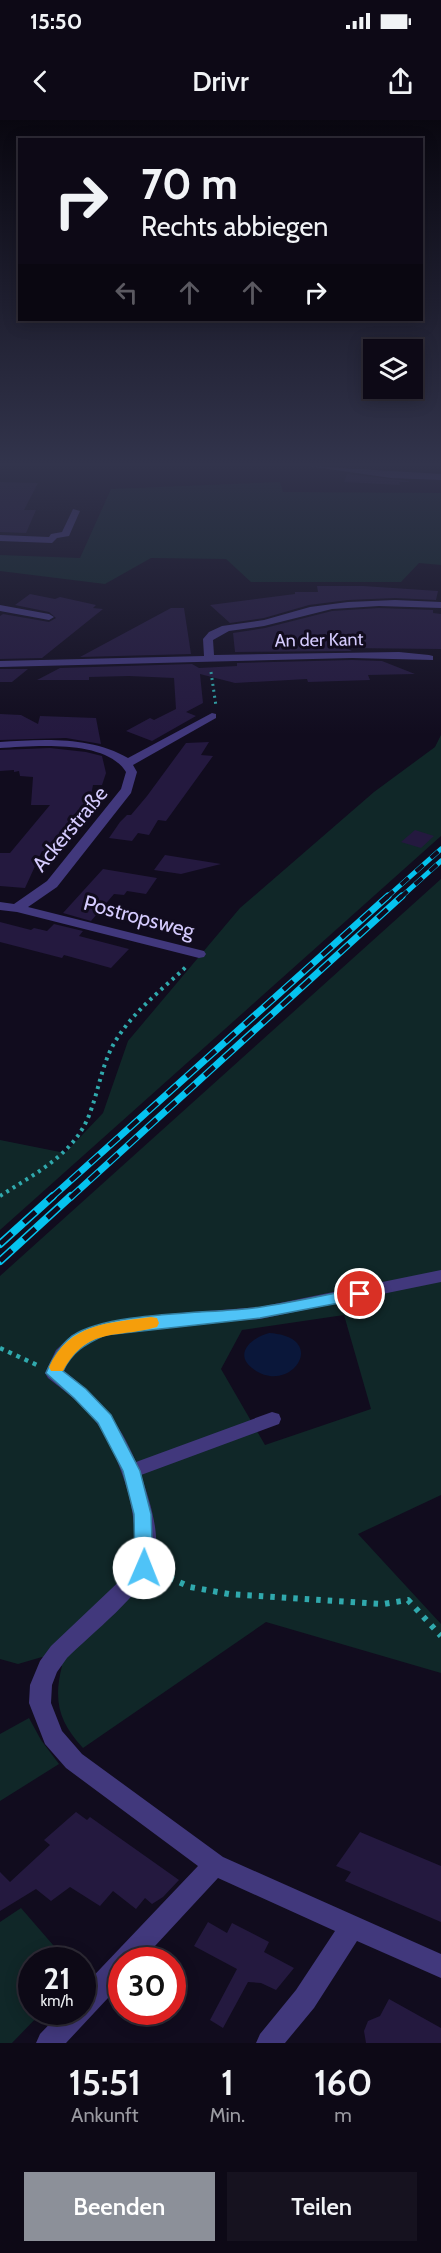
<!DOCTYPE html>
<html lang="de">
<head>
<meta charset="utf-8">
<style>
  body { margin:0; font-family:Cabin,sans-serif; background:#16121f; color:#f1f3f6; height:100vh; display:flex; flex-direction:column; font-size:22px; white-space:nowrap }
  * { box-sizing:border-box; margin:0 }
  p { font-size:20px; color:#9a9aa1 }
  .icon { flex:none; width:33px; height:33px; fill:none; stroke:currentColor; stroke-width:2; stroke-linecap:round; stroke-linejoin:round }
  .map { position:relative; height:1923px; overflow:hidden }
  .details { display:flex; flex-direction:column; background:#0d0916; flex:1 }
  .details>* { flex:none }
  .top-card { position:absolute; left:18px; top:18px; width:405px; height:183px; border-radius:0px; box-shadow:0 3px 15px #0003,0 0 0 2px #2d2a35; background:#0d0916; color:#f1f3f6; overflow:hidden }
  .controls { position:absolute; left:363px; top:219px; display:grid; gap:12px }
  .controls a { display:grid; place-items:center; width:60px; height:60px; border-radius:0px; background:#0d0916; box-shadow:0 3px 15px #0003,0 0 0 2px #2d2a35; font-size:30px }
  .speed { position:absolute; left:18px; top:1827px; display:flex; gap:12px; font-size:30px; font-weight:700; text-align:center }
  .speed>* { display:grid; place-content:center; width:78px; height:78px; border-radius:50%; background:#0d0916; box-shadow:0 3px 15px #0003,0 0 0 2px #2d2a35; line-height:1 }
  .speed small { font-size:15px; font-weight:400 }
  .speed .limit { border:9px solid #d22; background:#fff; color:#111 }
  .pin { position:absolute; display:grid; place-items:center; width:51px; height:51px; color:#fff; margin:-26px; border:3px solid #fff; border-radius:50%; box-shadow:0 2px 6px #0007 }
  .me { position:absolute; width:66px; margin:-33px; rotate:1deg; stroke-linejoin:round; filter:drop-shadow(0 0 4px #0008) }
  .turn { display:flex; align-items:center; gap:21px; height:126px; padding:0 24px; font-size:27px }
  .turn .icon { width:78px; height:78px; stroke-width:2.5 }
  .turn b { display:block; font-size:42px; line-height:51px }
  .lanes { display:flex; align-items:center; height:57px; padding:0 24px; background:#0003; justify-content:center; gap:30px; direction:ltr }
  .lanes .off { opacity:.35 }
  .eta { display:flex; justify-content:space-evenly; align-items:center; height:102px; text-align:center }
  .eta b { font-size:36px; font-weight:600; line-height:42px }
  .button { display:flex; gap:12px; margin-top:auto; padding:12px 24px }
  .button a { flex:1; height:69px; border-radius:0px; background:#8c9099; color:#fff; font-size:24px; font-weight:600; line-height:69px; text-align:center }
  .button a+a { background:#16121f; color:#f1f3f6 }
  .status { display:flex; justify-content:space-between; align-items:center; height:42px; padding:0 30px; background:#0d0916; direction:ltr }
  .status svg { height:16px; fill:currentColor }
  header { display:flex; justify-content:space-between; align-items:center; height:78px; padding:0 24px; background:#0d0916; font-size:27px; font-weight:600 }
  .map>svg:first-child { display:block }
</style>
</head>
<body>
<div class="status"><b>15:50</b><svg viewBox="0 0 49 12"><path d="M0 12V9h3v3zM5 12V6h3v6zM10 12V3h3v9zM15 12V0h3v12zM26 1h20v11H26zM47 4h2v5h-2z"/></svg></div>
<header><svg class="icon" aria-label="back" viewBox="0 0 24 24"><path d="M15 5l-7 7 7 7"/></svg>Drivr<svg class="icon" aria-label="share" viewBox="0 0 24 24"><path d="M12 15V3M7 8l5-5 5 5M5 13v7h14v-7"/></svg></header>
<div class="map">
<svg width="441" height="1923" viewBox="0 0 441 1923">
  <rect width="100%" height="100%" fill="#110c1e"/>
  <path fill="#102728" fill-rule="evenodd" d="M280,362L283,372L441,373V445L419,443L401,462H251L226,439L151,438L105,464L0,451V435L80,438L111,369Z
    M441,615V716L0,1110V1020L65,1033L103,993L128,921L240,788L374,672L435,627Z
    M441,759V1375L358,1414L441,1504V1553L266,1502L83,1628C59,1602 53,1581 62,1546L42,1537L18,1544L0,1539V1156ZM344,1195L371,1289L265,1325L221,1249L242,1210Z
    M29,1598L41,1620L59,1644L0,1681V1614Z
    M21,1788L66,1840H32V1892H42L12,1923H0V1802Z"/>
  <path fill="#0a173a" d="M269,1213C332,1217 289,1278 252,1248C233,1233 253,1217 269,1213Z"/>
  <path fill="#24193f" d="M347,354L409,361V362H399L400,365L344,362Z
    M0,362L38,363L24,390H36L26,413L0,412Z
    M317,466H363L438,471L436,480L395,478L348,480L309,485L264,498L230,503L210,485L295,474V472H318Z
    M30,474L55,479L60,477L96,485L93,488L103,489L42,538L0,539V496L3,494L49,502L56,498L49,492L15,485Z
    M171,488H184L191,534L80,537Z
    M379,488L433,490V493L441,494V529L346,528L352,531L235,532L233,513L265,508L332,491Z
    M352,540L382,541L415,554L368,555L370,560L308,562L307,559L235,563L200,554L203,583L186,592L196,596L152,621L126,611L150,598L154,600L176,589L174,558L129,556L89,557V560H37L60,548L192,544L199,548L237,546V543Z
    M0,549H28L12,562H0Z
    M0,594L21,595L38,604L40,596L96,598L101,624L66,618L0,620Z
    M209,622L201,635L213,636L166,701L158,700L149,715L138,713L132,721L109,718L120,702L127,695H131L147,676L186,623Z
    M50,628L86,632L102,636L106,653L102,665H93L91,675L47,732L42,731L25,768L0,766V733H10L50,685H31L33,657L20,656L19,651L14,652V650L0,651V630Z
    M415,710L434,716L421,728L401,722Z
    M165,735L221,744L181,754L154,750Z
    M103,749L157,758L146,774L127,771L124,775L114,774L91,801L63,793Z
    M0,802L31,810L34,808L47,811L54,804L83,811L79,816L129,829L111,848L64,835L62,838L0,822Z
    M76,1692L87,1700L90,1697L179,1760L163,1777L152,1784L145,1778L136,1789L113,1771L100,1786L70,1767L51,1781L36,1769L0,1791V1752L10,1762L50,1725L44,1720Z
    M360,1712L441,1746V1802L345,1761L351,1752L336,1746Z
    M208,1802L227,1813L232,1803L269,1822L264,1832L294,1848L276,1870L261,1863L248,1862L223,1908L210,1900L237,1849L194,1826Z
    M389,1879L441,1908V1923H366L364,1911L368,1901L380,1896Z"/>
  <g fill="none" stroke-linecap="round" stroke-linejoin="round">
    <path stroke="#30a9ad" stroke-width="3" stroke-dasharray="2 4" stroke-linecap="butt" d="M211,552L216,586"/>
    <path stroke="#30a9ad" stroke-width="4" stroke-dasharray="3 4.5" stroke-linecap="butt" d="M0,1076C36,1053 77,1033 91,990C100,965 103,939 118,917C136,889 164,868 188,845"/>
    <path stroke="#30a9ad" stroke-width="4.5" stroke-dasharray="4 5" stroke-linecap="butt" d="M0,1228L37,1245"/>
    <path stroke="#30a9ad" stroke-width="6" stroke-dasharray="4.5 7" stroke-linecap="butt" d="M159,1453L190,1467L229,1474L383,1484L408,1480L441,1516"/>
    <path fill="#41387c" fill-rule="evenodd" d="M308,346L441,354V360L391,358Z
      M73,389L80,391L69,416L57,418L52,423L0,421V415L49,417L51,414L62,412Z
      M395,480L441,482V488L379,486L332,489L264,506L229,511L213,520L214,535L399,532L429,535L433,536V540L352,538L0,547V541L204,536L203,519L209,512L222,506L264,500L310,487L348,482Z
      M0,485L49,494L54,497L49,500L0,491Z
      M212,593L216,594V598L133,645L137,652L131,673L57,767L28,787L204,831L206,834L204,837L199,838L17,792L0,790V782L14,784L47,761L121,669L126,652C106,619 34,626 0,628V622C42,619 91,616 128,638Z
      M441,1150V1162L260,1199L181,1205L104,1216L84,1225L69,1239L64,1251C99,1278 119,1301 136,1342L272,1292L279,1294L281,1299L279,1304L141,1355C150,1382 161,1414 154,1442C145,1472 90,1515 67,1538L57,1552L52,1565L51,1583L62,1611L82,1634L223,1737L441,1834V1858L357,1821L314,1888L285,1923H256L260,1914L296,1870L335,1811L218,1758L142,1840H122V1863L66,1923H36L40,1914L61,1892H82V1868L198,1746L66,1648L45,1624L29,1583L30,1565L40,1541L51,1526L129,1452C147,1410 120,1332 93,1298C80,1282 63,1270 48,1258L45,1253L56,1230L72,1215L101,1204L181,1193L260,1187Z"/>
    <g stroke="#05c3ef" stroke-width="5">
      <path id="rail-far2" d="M386,778L441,729
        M400,778L441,741"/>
    </g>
    <g stroke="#05c3ef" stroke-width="7">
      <path id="rail-far1" d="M51,1078L388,776
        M70,1078L402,776"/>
    </g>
    <g stroke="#05c3ef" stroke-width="8">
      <path id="rail" d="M0,1124L53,1076
        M0,1141L71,1076"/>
    </g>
    <use href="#rail-far2" stroke="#110c1e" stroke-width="4" stroke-dasharray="10" stroke-linecap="butt"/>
    <use href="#rail-far1" stroke="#110c1e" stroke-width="4.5" stroke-dasharray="13" stroke-linecap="butt"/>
    <use href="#rail" stroke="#110c1e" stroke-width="5" stroke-dasharray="16" stroke-linecap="butt"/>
  </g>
  <linearGradient id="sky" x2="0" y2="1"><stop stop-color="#090710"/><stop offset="0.56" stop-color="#32344c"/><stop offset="1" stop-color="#32344c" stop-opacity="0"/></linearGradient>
  <rect width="441" height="615" fill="url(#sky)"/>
  <path fill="#4fc3f7" stroke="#337fa1" stroke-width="1.5" d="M360,1168L365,1170L368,1174L365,1178L260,1198L105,1215C85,1224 72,1232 63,1251L86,1269L111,1295L140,1351L151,1394L153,1448L151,1453L144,1455L138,1453L135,1448L134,1394L123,1351L98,1303L74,1278L46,1253C52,1239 59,1226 72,1216C109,1191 213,1194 261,1187C294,1182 327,1175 360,1168Z"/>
  <path fill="#f59e0b" d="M151,1197L157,1198L159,1203L157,1207C115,1219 88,1206 63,1251H51L49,1247C69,1203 109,1203 151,1197Z"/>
  <g text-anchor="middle" stroke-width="6" stroke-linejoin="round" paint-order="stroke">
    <g font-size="18" fill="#d5cbfe" stroke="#110c1e">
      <text transform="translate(319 520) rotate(-1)" y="6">An der Kant</text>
    </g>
    <g font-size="21" fill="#d5cbfe" stroke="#110c1e">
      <text transform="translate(70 709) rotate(-50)" y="7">Ackerstraße</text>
      <text transform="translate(139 797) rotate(15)" y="7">Postropsweg</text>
    </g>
  </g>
</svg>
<div class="controls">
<a><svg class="icon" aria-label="layers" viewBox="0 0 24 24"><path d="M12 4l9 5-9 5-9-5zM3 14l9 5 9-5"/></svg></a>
</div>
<div class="speed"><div>21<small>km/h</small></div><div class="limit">30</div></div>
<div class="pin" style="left:360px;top:1174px;background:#d93025"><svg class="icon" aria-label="arrive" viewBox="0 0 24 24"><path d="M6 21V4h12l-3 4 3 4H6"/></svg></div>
<svg class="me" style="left:144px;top:1448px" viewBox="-20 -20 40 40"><circle r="19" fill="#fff"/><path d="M0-13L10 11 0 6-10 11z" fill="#4fc3f7"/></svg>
<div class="top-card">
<div class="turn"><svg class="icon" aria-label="right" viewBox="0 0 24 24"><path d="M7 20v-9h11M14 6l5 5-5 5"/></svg><div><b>70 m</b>Rechts abbiegen</div></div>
<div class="lanes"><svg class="icon off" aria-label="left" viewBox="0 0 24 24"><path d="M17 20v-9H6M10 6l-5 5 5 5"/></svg><svg class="icon off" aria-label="ahead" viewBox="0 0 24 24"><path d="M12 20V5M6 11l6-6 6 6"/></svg><svg class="icon off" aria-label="ahead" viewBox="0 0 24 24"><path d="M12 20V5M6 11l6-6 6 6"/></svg><svg class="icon" aria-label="right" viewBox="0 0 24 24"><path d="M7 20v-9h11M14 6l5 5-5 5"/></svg></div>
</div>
</div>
<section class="details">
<div class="eta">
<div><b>15:51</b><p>Ankunft</p></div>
<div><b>1</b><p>Min.</p></div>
<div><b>160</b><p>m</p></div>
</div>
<div class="button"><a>Beenden</a><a>Teilen</a></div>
</section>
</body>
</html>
